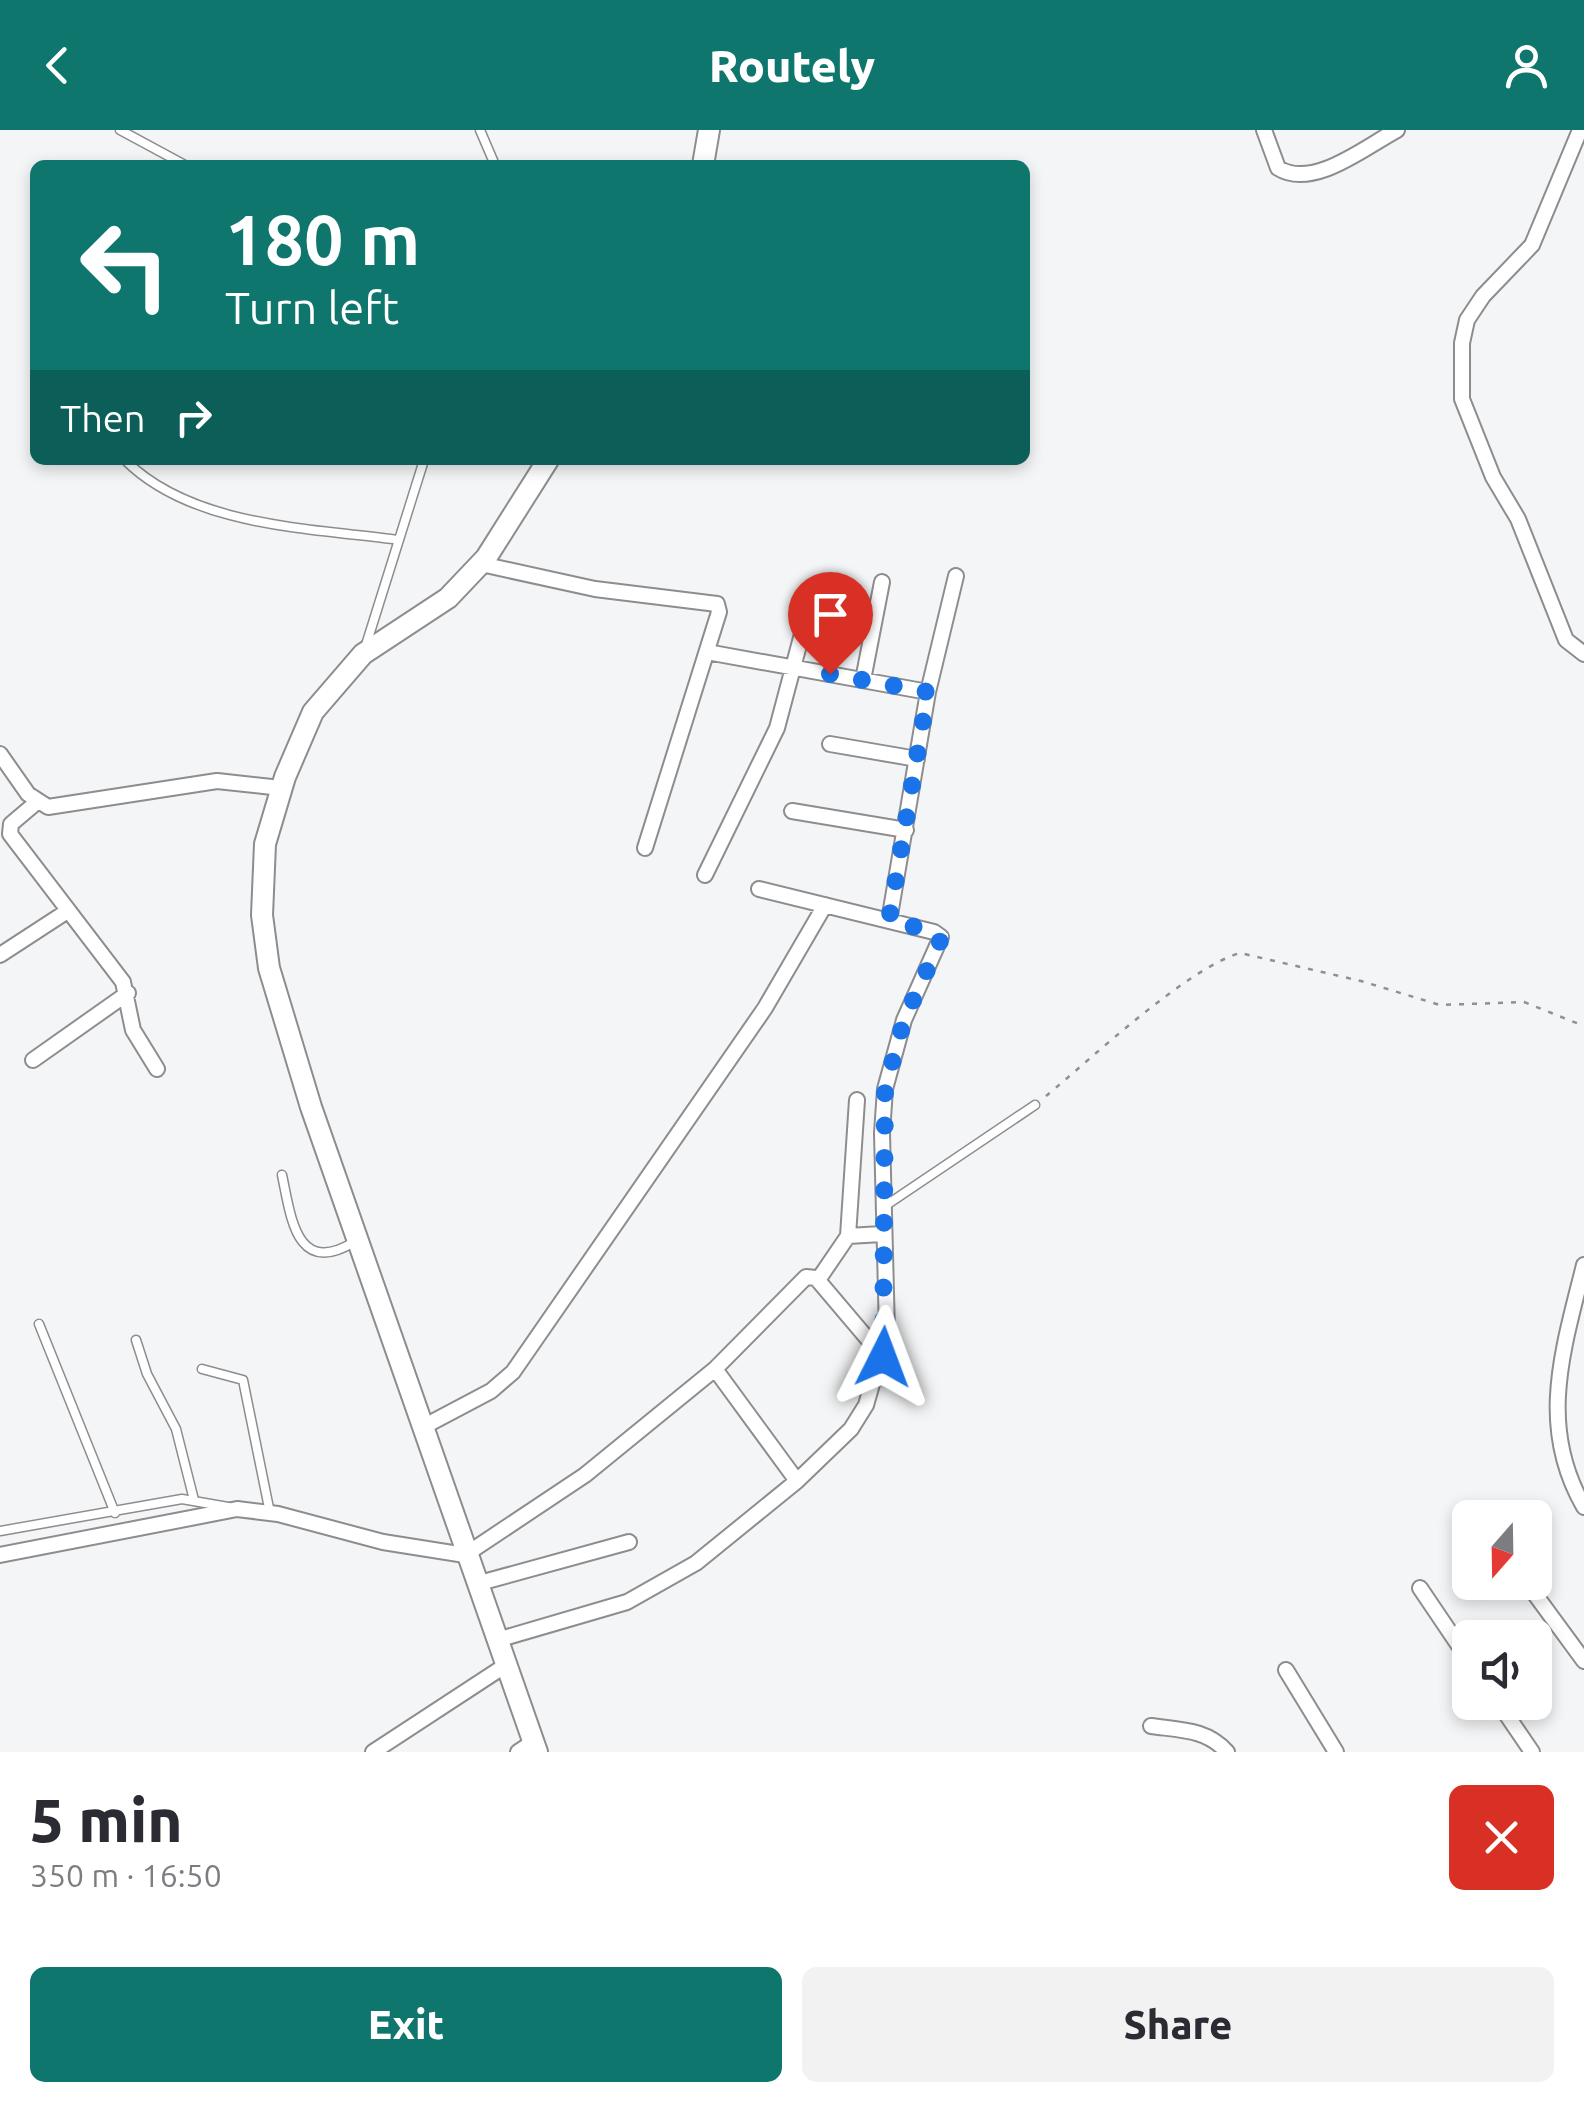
<!DOCTYPE html>
<html lang="en">
<head>
<meta charset="utf-8">
<style>
  body { margin:0; font-family:Ubuntu,sans-serif; background:#f2f2f3; color:#2b2b33; height:100vh; display:flex; flex-direction:column; font-size:38px; white-space:nowrap }
  * { box-sizing:border-box; margin:0 }
  p { font-size:32px; color:#7c7c81 }
  .icon { flex:none; width:55px; height:55px; fill:none; stroke:currentColor; stroke-width:2; stroke-linecap:round; stroke-linejoin:round }
  .map { position:relative; height:1622px; overflow:hidden }
  .panel { display:flex; flex-direction:column; background:#fff; flex:1 }
  .panel>* { flex:none }
  .hud { position:absolute; left:30px; top:30px; width:1000px; height:305px; border-radius:15px; box-shadow:0 5px 15px #0003; background:#0f766e; color:#fff; overflow:hidden }
  .needle { width:65px; rotate:200deg }
  .tools { position:absolute; left:1452px; top:1370px; display:grid; gap:20px }
  .tools a { display:grid; place-items:center; width:100px; height:100px; border-radius:15px; background:#fff; box-shadow:0 5px 15px #0003; font-size:50px }
  .pin { position:absolute; display:grid; place-items:center; width:85px; height:85px; color:#fff; margin:-102px -42px; border-radius:50% 50% 50% 0; rotate:-45deg; box-shadow:0 0 10px #0007 }
  .pin .icon { rotate:45deg }
  .me { position:absolute; width:110px; margin:-55px; rotate:3deg; stroke-linejoin:round; filter:drop-shadow(0 0 8px #0008) }
  .turn { display:flex; align-items:center; gap:35px; height:210px; padding:0 30px; font-size:45px }
  .turn .icon { width:130px; height:130px; stroke-width:2.5 }
  .turn b { display:block; font-size:70px; line-height:85px }
  .then { display:flex; align-items:center; height:95px; padding:0 30px; background:#0003; gap:20px; font-size:38px }
  .round { display:grid; place-items:center; flex:none; width:105px; height:105px; border-radius:15px; background:#f2f2f3 }
  .summary { display:flex; align-items:center; justify-content:space-between; height:170px; padding:0 30px }
  h1 { font-size:60px; font-weight:800; line-height:75px }
  .action { display:flex; gap:20px; margin-top:auto; padding:20px 30px }
  .action a { flex:1; height:115px; border-radius:15px; background:#0f766e; color:#fff; font-size:40px; font-weight:800; line-height:115px; text-align:center }
  .action a+a { background:#f2f2f3; color:#2b2b33 }
  header { display:flex; justify-content:space-between; align-items:center; height:130px; padding:0 30px; background:#0f766e; color:#fff; font-size:45px; font-weight:800 }
  .map>svg:first-child { display:block }
</style>
</head>
<body>
<header><svg class="icon" aria-label="back" viewBox="0 0 24 24"><path d="M15 5l-7 7 7 7"/></svg>Routely<svg class="icon" aria-label="person" viewBox="0 0 24 24"><circle cx="12" cy="8" r="4"/><path d="M4 21q1-7 8-7t8 7"/></svg></header>
<div class="map">
<svg width="1584" height="1622" viewBox="0 0 1584 1622">
  <rect width="100%" height="100%" fill="#f4f5f6"/>
  <g fill="none" stroke-linecap="round" stroke-linejoin="round">
    <g stroke="#8d8d8f" stroke-width="11">
      <path id="lane" d="M120,0L185,35
        M480,0L495,35
        M125,330C192,397 310,398 399,410
        M366,515L424,330
        M282,1045C291,1087 296,1147 354,1112
        M885,1076L1035,975
        M39,1194L115,1383
        M136,1210L147,1244L176,1299L194,1370
        M202,1239L243,1250L270,1383
        M0,1401L182,1369L228,1377"/>
    </g>
    <g stroke="#8d8d8f" stroke-width="18">
      <path id="street" d="M1264,0L1278,38C1313,60 1365,17 1397,0
        M1580,0L1532,115L1483,166L1467,190L1462,213V269L1493,347L1518,389L1566,510L1584,524
        M481,434L595,459L717,474L719,482L645,718
        M707,522L928,562
        M863,550L882,452
        M830,614L917,629
        M0,624L28,664L48,677L217,651L281,658
        M37,672L11,694L10,704L123,852L133,900L157,939
        M792,681L906,700
        M705,745L777,598L803,500
        M889,791L928,562L956,446
        M0,825L66,782
        M33,930L128,863
        M848,1106L882,1104
        M1584,1135C1563,1220 1537,1296 1584,1377
        M818,1150L848,1106L857,970
        M715,1239L797,1351
        M421,1298L491,1261L513,1242L765,878L825,775
        M0,1425L237,1379L278,1384L383,1412L465,1425L585,1345L715,1239L806,1147L816,1148L883,1227
        M1526,1452L1584,1531
        M476,1454L629,1412
        M1420,1458L1470,1532
        M497,1510L627,1472L696,1433L797,1351L851,1299L866,1275L887,1202L882,1003L885,959L904,890L941,807L934,802L759,759
        M1286,1540L1336,1622
        M1498,1572L1532,1622
        M1151,1596C1180,1600 1207,1599 1227,1622
        M373,1622L506,1535
        M518,1622L533,1612"/>
    </g>
    <g stroke="#8d8d8f" stroke-width="24">
      <path id="secondary" d="M703,35L709,0
        M537,1622L311,977L269,838L262,785L265,714L285,647L313,582L363,524L448,468L486,428L548,330"/>
    </g>
    <path stroke="#8f9090" stroke-width="2.5" stroke-dasharray="5 8" stroke-linecap="butt" d="M1046,966C1092,928 1186,839 1240,823L1361,851L1440,875L1524,872L1584,896"/>
    <use href="#lane" stroke="#fff" stroke-width="8"/>
    <use href="#street" stroke="#fff" stroke-width="14"/>
    <use href="#secondary" stroke="#fff" stroke-width="20"/>
  </g>
  <g fill="none" stroke-linecap="round" stroke-linejoin="round">
    <path stroke="#1a73e8" stroke-width="18" stroke-dasharray="0 32.4" d="M830,544L928,562L889,790L934,802L940,812L904,890L885,959L883,1227"/>
  </g>
</svg>
<div class="tools">
<a><svg class="needle" viewBox="-14 -14 28 28"><path d="M0-13l5 13h-10z" fill="#e53935"/><path d="M0 13l5-13h-10z" fill="#7c7c81"/></svg></a>
<a><svg class="icon" aria-label="sound" viewBox="0 0 24 24"><path d="M4 9h4l5-4v14l-5-4H4zM17 9q2 3 0 6"/></svg></a>
</div>
<div class="pin" style="left:830px;top:544px;background:#d93025"><svg class="icon" aria-label="arrive" viewBox="0 0 24 24"><path d="M6 21V4h12l-3 4 3 4H6"/></svg></div>
<svg class="me" style="left:883px;top:1227px" viewBox="-20 -20 40 40"><path d="M0-17L14 15 0 8-14 15z" fill="#1a73e8" stroke="#fff" stroke-width="4"/></svg>
<div class="hud">
<div class="turn"><svg class="icon" aria-label="left" viewBox="0 0 24 24"><path d="M17 20v-9H6M10 6l-5 5 5 5"/></svg><div><b>180 m</b>Turn left</div></div>
<div class="then">Then<svg class="icon" aria-label="right" viewBox="0 0 24 24"><path d="M7 20v-9h11M14 6l5 5-5 5"/></svg></div>
</div>
</div>
<section class="panel">
<div class="summary"><div><h1>5 min</h1><p>350 m · 16:50</p></div><a class="round" style="background:#d93025;color:#fff"><svg class="icon" aria-label="close" viewBox="0 0 24 24"><path d="M6 6l12 12M18 6L6 18"/></svg></a></div>
<div class="action"><a>Exit</a><a>Share</a></div>
</section>
</body>
</html>
